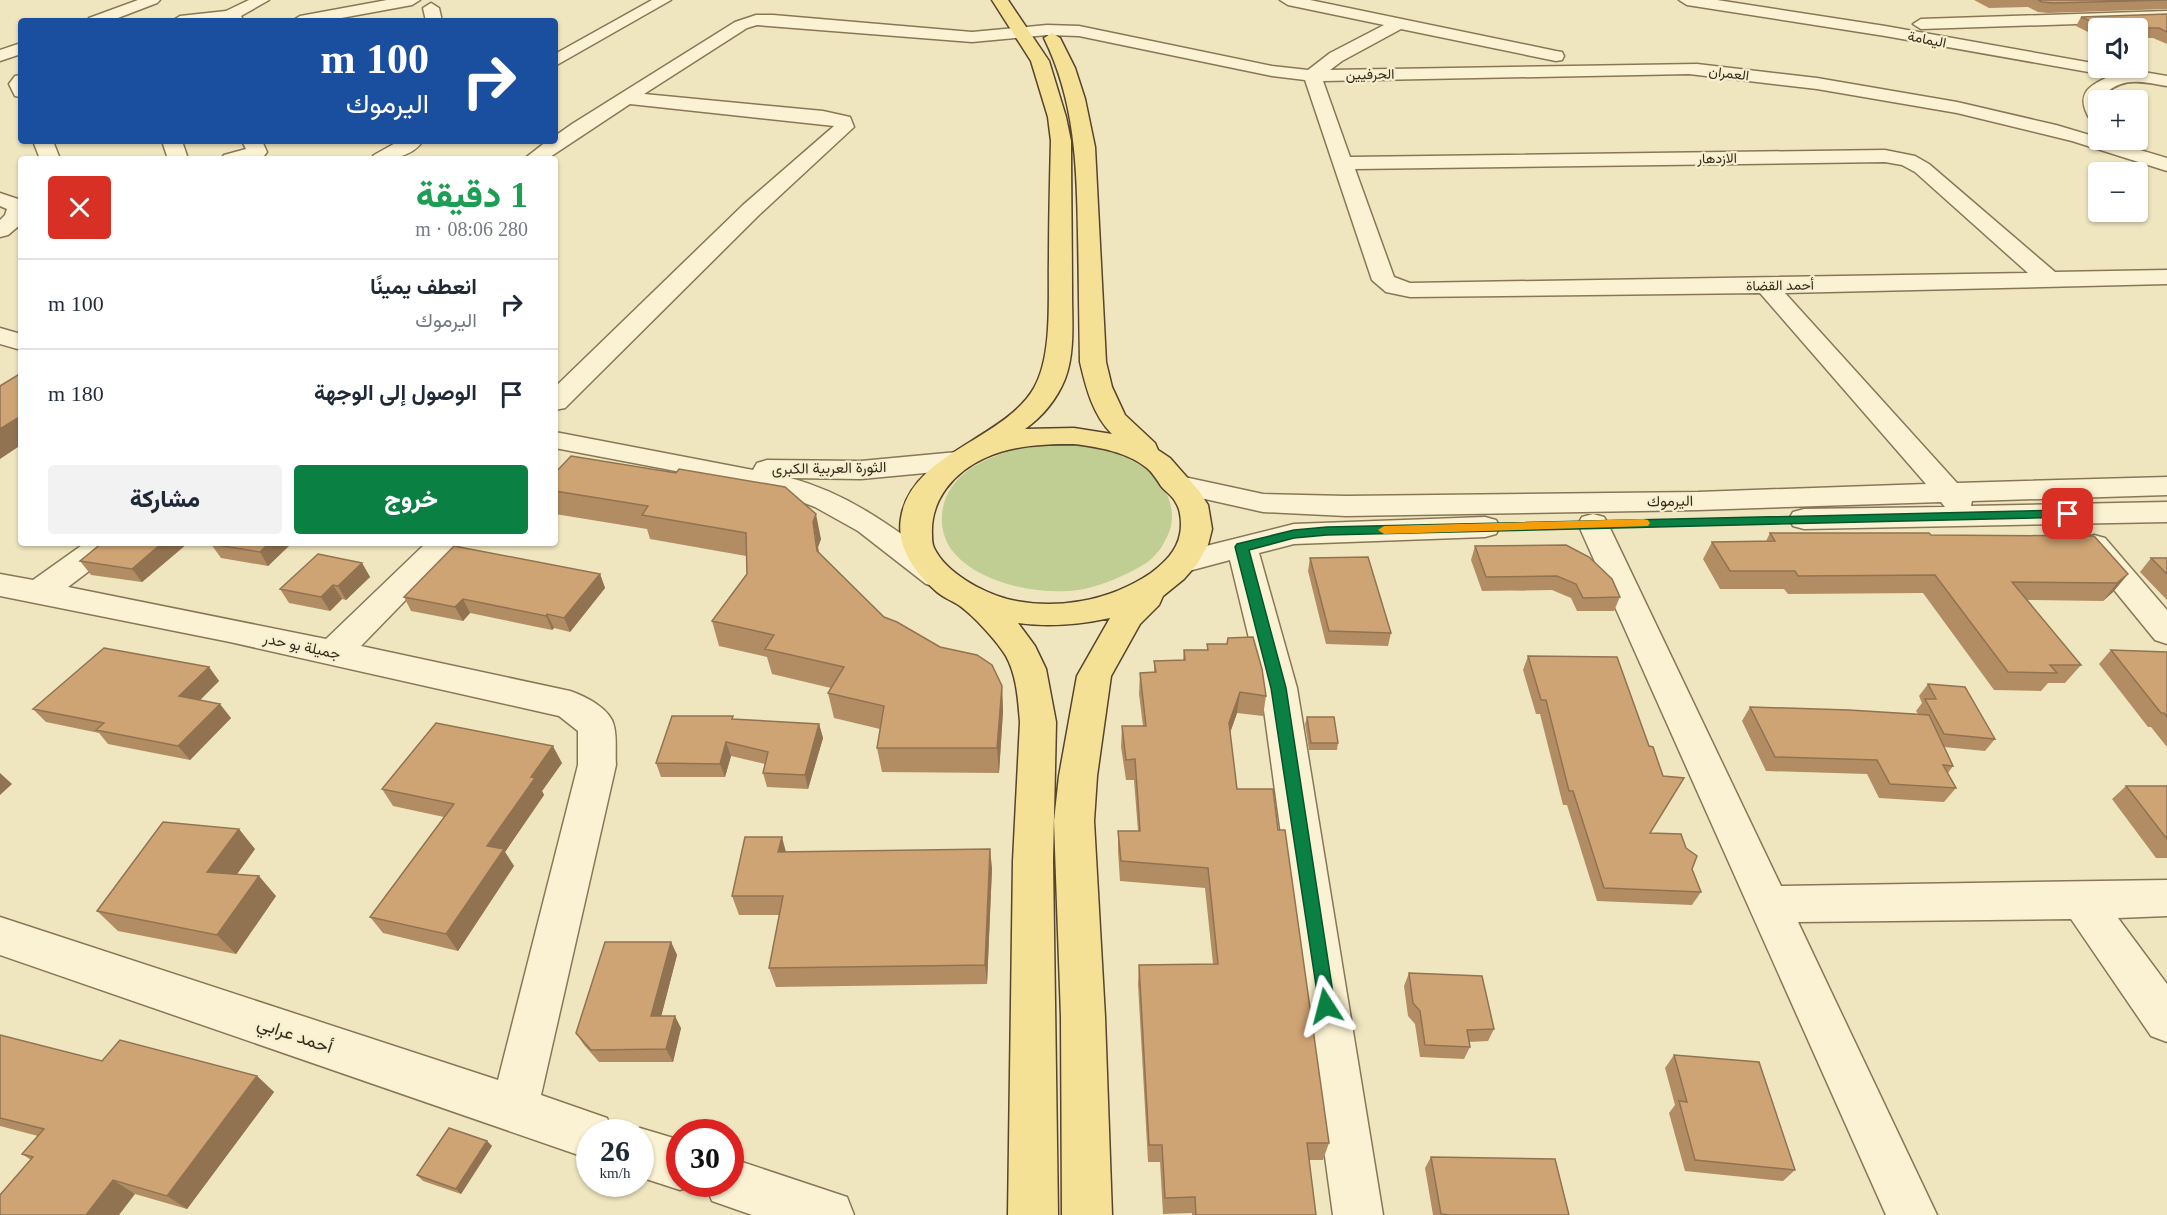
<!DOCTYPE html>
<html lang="ar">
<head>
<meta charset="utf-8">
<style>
  body { margin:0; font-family:"Times New Roman",Vazirmatn,serif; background:#f2f2f3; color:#1f2937; direction:rtl; height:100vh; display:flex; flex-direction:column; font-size:22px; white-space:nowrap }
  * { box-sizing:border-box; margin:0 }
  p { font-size:20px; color:#747a83 }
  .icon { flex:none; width:33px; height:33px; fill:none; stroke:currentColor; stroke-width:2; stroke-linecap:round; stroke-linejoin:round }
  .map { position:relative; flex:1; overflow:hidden; direction:ltr }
  .drawer { position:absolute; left:18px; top:156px; width:540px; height:390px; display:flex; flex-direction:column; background:#fff; border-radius:6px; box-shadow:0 2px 4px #0004; direction:rtl }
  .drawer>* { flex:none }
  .top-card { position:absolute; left:18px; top:18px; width:540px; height:126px; border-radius:6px; box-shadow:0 2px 4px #0004; direction:rtl; background:#1a4fa0; color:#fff; overflow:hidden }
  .tools { position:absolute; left:2088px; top:18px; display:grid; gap:12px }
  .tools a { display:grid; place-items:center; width:60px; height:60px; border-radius:6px; background:#fff; box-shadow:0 2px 4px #0004; font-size:30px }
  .speed { position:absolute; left:576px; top:1119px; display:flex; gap:12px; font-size:30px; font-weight:700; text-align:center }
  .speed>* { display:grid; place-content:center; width:78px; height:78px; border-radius:50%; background:#fff; box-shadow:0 2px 4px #0004; line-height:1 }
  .speed small { font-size:15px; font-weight:400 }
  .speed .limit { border:9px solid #d22; background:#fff; color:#111 }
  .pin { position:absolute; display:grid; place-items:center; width:51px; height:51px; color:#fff; margin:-26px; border-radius:12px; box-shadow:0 3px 9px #0006 }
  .me { position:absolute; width:66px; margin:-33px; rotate:351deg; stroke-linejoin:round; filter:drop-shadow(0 0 4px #0008) }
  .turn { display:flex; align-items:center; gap:21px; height:126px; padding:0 30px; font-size:27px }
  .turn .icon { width:78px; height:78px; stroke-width:2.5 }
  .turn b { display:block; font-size:42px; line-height:51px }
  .round { display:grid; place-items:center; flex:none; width:63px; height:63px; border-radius:6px; background:#f2f2f3 }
  .headline { display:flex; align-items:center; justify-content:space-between; height:102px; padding:0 30px }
  h1 { font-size:36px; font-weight:800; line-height:45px; color:#1e9e55 }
  .button { display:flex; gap:12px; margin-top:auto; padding:12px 30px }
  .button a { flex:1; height:69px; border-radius:6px; background:#0b8043; color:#fff; font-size:24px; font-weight:800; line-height:69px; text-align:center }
  .button a+a { background:#f2f2f3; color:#1f2937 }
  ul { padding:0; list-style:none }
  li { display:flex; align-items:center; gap:18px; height:90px; padding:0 30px; border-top:2px solid #e0e1e3 }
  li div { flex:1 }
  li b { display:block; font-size:22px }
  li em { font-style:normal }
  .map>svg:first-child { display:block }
</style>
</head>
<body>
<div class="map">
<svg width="2167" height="1215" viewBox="0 0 2167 1215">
  <rect width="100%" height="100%" fill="#efe6bf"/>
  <path fill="#c0cd93" d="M1045,443C1057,444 1070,443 1081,445C1122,449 1180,477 1171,526C1167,541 1157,557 1143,565C1124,576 1106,584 1084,589C1044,597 976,584 951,549C944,539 941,526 942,515C946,465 1004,451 1045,443Z"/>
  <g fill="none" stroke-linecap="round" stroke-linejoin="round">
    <g stroke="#887757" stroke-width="3">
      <path id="minor" d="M138,0H160L157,3L110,21H87L89,18Z
        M249,0H269L241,16L244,21H172L180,16L226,11Z
        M387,0H420L412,5L325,21H292L300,16Z
        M652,0H671L555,66V54Z
        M1280,0H1310L1556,51L1562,52L1564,56L1562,60L1556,61L1401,29L1342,61L1330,70L1697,64L1817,78L1957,102L2056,125L2167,158V171L2072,141L1957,113L1817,89L1689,74L1323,81L1350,157L1885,150L1915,156L1929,164L2055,272L2167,270V284L1785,293L1957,483L2167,477V495L1972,501L1971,506L2167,502V522L1804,529L1793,526L1789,519L1793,512L1804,509L1945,507L1941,502L1698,510L1346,516L1263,512L1165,490L1160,484L1165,478L1175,475L1263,494L1346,496L1698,492L1926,484L1760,293L1410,297L1386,292L1372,280L1305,80L1272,76L1079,36L1047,35L972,42L757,25L747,28L644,94L823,111L850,117L854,127L759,215L565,408L555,410V387L743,205L834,126L630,104L547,159H524L547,141H555V136L572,124L735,22L756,15H773L972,32L1047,25L1079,26L1272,66L1308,70L1330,53L1384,25L1288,5ZM1885,162L1902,165L1915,172L2028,273L1410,283L1394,277L1355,169Z
        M1679,0H1717L1885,26L2098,64V68H2120L2167,76V86C2137,81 2121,76 2098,100V123L2091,121C2075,96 2086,86 2111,76L1885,36L1687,5Z
        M431,3L439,8L442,21H426L423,8Z
        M2167,11V21L1921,29L1913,24L1921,19Z
        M21,43V54L0,61V50Z
        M21,75V97L15,96L9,84L15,76Z
        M33,141H53L60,159H40Z
        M162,141H182L188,159H168Z
        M242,141H262L267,152L264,156L254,159H221L224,155L246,149Z
        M399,141H423C411,158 390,159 371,159L374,155Z
        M0,193L21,200V224L8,235L0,237V220L5,215L7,209L0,206Z
        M0,328L21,334V350L0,344Z
        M555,432L753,470L757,463L767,460L861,461L957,452L967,455L971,461L967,467L957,470L861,479L790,478C851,494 898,531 948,568L953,576L948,584L937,587L926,584L858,531L815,507L781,494L702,476L555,448Z
        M1593,514L1604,517L1608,524L1781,886L2167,880V916L2118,918L2167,984V1042L2151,1036L2071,919L1798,922L1937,1215H1886L1578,524L1582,517Z
        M1485,517L1496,520L1500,527L1496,534L1485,537L1294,544L1259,553L1297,688L1383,1215H1333L1261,688L1230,560L1185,572L1174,568L1169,561L1174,554L1294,524Z
        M2094,535L2105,538L2167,610V644L2155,640L2083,552L2078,545L2083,538Z
        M85,543H122L117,550L68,587L326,639L426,543H461L361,646L570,691C585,696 611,709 614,726C617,738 615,753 616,765L541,1095L607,1118L613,1132H590V1159L0,955V917L498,1080L578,765V731L559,716L230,642L0,596V574L33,580Z
        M640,1128L680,1140V1184H695L680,1190L640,1177V1132H628Z
        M730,1158L847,1197L854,1215H752L712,1201L705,1184H730Z"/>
    </g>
    <g stroke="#56442c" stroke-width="3">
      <path id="major" d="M992,0H1008L1049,61L1066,117L1071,141C1071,192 1072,242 1072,293C1072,321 1075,353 1065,379C1057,399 1042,417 1025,429L1074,428L1112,434C1093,415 1086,388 1080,362C1079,319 1079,277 1078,234C1077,165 1075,101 1044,38L1052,33L1060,38L1075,68L1085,99L1095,147L1106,362L1112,387L1125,415L1155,443L1158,450L1170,458L1199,491L1208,505L1212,529L1208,545L1197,564L1184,579L1163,596L1159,605L1140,624L1111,676L1097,776L1094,821L1105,1017L1112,1215H1062L1061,1017L1054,821L1059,776L1077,676L1110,618C1078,625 1050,627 1018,623L1035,646L1046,669L1056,722L1053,861L1058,1215H1008L1013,861L1020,722C1018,700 1017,676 1006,656C997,641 974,616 960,606C953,601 944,598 937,592C916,574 896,548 901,518C911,453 1004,440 1034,388C1053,355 1048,297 1049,259C1049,220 1050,180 1051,141L1048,117L1031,61ZM1074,444C1099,447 1127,452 1147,468C1153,473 1157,480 1161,486C1166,492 1173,496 1176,503C1181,510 1182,525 1180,534C1177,551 1164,563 1151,573C1110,601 1056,611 1007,599C982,592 946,573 934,548C932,544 932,539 932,535C930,500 954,472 985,458C1013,445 1044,444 1074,444Z"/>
    </g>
    <use href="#minor" fill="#faf2d2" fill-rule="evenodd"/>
    <use href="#major" fill="#f4e195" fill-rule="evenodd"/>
  </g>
  <path fill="#b28d64" d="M1974,0H2167V9L2048,13L2038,12L2028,7L1989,8Z
    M2167,14V44L2153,38H2138V28H2098V37L2076,26L2081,17Z
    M555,473L821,539L818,547L819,552L884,617L1002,686L1003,711L999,773L882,772L877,748L880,729L834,718L828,693L831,688L772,674L767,657L719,646L712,621L747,574L746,556L650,539L647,529L555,514Z
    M1770,533L1931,535L2128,574L2113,592L2103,601L2027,600L2081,665L2065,683H2048L2041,691L1994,690L1923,593L1788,594L1784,589H1720L1703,559L1712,542L1766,541Z
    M102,543H188L142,582L91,575L80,561Z
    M292,543L268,566L221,558L211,544Z
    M1475,546L1620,597L1614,611H1577L1571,598L1552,590L1482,591L1471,560Z
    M1310,558L1391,633L1388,646L1326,644L1308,571Z
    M2151,558H2167V600L2140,572Z
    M362,563L370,577L346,600L342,599L330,611L289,603L280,589Z
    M600,574L605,588L570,632L554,628L552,630L470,613L463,621L411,611L404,597Z
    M1207,644L1266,696L1263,716L1237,713L1230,733L1237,789L1278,830L1329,1143L1323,1160H1309L1316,1215H1192V1213L1163,1214L1160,1162H1148L1138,984L1139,965L1213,964L1205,888L1120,881L1118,851V831H1138L1134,780H1126L1121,747L1122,726H1143L1139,694L1140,673L1154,672V661L1183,660L1184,650H1207Z
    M2111,650L2167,652V747L2151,727H2148L2099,664Z
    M1528,656L1651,833L1692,869L1701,892L1692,905L1597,901L1567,805H1563L1540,714H1536L1523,670Z
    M209,667L219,681L200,700L231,718L190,760L108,744L99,733L46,722L33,709Z
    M1928,684L1995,739L1985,751L1944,747L1953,766L1948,773L1956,788L1944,802L1879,798L1867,774L1766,771L1742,721L1750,707L1918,714L1916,711L1922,703L1919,696Z
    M1307,717L1338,743L1337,750H1309L1305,724Z
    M734,719L819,724L823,738L808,789L767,787L763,773L765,764L731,756L725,777H661L656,763Z
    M562,763L542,791L544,795L505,852L514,866L458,951L383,933L370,917L444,817L393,806L382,789Z
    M2126,786H2167V858H2156L2112,799Z
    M255,849L237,874L276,896L236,954L118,931L97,911Z
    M786,852L992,868L987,984L776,987L769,968L779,915H739L732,896Z
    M671,942L677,955L661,1016L681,1028L673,1062H599L584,1045L576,1033Z
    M1409,973L1494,1029L1488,1041L1469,1042L1470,1047L1464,1059L1420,1057L1415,1024L1408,1016L1404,986Z
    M0,1035L102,1061L257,1076L274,1092L187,1209L135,1194L31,1160L22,1154L38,1136L0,1126Z
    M1674,1055L1795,1170L1783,1181L1685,1171L1669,1113L1675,1105L1665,1068Z
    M487,1141L492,1146L461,1194L423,1181L417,1175Z
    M1431,1157L1569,1215H1433L1425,1168Z"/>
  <path fill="#917351" d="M21,416V445L0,459V429Z
    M816,514L821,539L818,547L822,575L813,522Z
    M162,543H188L142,582L132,569Z
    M269,543H292L268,566L260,552Z
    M362,563L370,577L346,600L338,586Z
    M600,574L605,588L570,632L564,618Z
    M2128,574L2113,592L2103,601L2117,583Z
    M333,585L342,599L330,611L321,597Z
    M463,599L470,613L463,621L455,607Z
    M547,614L554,628L552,630L546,616Z
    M209,667L219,681L190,710L179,696Z
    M1002,686L1003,711L999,773L997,748Z
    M1240,692L1237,713L1226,744L1229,723Z
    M220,704L231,718L190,760L178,746Z
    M819,724L823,738L808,789L805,775Z
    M726,742L731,756L725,777L720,764Z
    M553,746L562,763L542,791L544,795L505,852L514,866L458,951L446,934L487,846L531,777Z
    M0,773L12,784L0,795Z
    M239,829L255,849L225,891L207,872Z
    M782,837L787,856L778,852Z
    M990,849L992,868L987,984L985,965Z
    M259,876L276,896L236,954L217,935Z
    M671,942L677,955L658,1029L651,1016Z
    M675,1016L681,1028L673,1062L666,1049Z
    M257,1076L274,1092L187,1209L167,1196Z
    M487,1141L492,1146L461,1194L456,1189Z
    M113,1180L135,1194L119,1215H86Z"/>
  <path fill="#cfa474" stroke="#917351" stroke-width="1.5" d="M2038,0H2167L2053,3L2042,2Z
    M2167,14V32L2159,28H2106L2081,17Z
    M21,373V416L0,429V386Z
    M571,456L676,473L679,469L785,487L816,514L813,522L817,551L884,617L897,622L940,647L977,655L992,665L1002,686L997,748H877L884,706L828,693L844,667L765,649L774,635L712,621L747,574L746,533L642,515L648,506L555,491V473Z
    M1770,533H1929L1931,535L2094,536L2128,574L2117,583L2012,582L2081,665H2050L2057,673L2008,672L1935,575L1798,576L1795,571H1730L1712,542L1775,541Z
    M102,543H162L132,569L80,561Z
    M212,543H269L260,552L211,544Z
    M1566,545L1589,557L1612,579L1620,597L1583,598L1576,584L1557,576L1486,577L1475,546Z
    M454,546L600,574L564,618L547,614L546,616L463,599L455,607L404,597Z
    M318,554L362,563L338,586L333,585L321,597L280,589Z
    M1368,557L1391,633L1329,631L1310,558Z
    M2151,558H2167V574Z
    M1253,637L1262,669L1266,696L1240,692L1229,723L1237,789H1273L1278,830H1285L1329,1143H1307L1316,1215H1196L1195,1197L1165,1198L1162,1145H1149L1139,965L1218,964L1208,868L1121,861L1118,831H1140L1135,759L1126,760L1122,726H1146L1140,673L1156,672L1154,661L1185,660L1184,650H1208L1207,644H1227L1228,638Z
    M104,648L209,667L179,696L220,704L178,746L96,730L104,723L33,709Z
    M2111,650L2167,652V717L2164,713H2161Z
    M1528,656L1617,657L1649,746L1653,747L1663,776L1684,778L1650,833L1681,834L1686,848L1697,856L1692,869L1701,892L1604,888L1573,791H1569L1546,700H1541Z
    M1928,684L1965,687L1995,739L1944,734L1925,699H1936Z
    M1750,707L1849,710L1929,715L1953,766L1943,765L1956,788L1890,784L1877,760L1775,757Z
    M672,716H733L732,719L819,724L805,775L763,773L768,752L726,742L720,764L656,763Z
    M1307,717H1334L1338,743H1311Z
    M436,723L553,746L531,777L535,778L487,846L504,849L446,934L370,917L454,804L382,789Z
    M2126,786H2167V839Z
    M163,822L239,829L207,872L259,876L217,935L97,911Z
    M745,837H782L778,852L990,849L985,965L769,968L783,896H732Z
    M605,942H671L651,1016H675L666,1049L591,1050L576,1033Z
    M1409,973L1482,976L1494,1029L1467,1030L1470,1047L1425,1045L1420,1011L1413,1003Z
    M0,1035L102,1061L120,1040L257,1076L167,1196L113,1180L86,1215H0V1195L33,1157L22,1154L44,1129L0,1118Z
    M1674,1055L1759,1062L1795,1170L1695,1160L1679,1101L1687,1102Z
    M449,1128L487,1141L456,1189L417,1175Z
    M1431,1157L1555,1159L1569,1215H1450L1441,1214Z"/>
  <path fill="#0b8043" stroke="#07532c" stroke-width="1.5" d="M2068,510L2074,514L2072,517L1327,535L1294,538L1249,550L1286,688L1335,1006L1333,1012L1326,1015L1320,1012L1271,688L1235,547L1237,544L1294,530L1327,527Z"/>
  <path fill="#f59e0b" d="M1643,519L1648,520L1650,523L1648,526L1384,534L1378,530L1384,526Z"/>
  <g text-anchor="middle" stroke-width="4.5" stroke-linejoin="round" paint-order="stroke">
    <g font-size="14" fill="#372c1c" stroke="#f6efcf">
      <text transform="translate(1927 39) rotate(11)" y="5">اليمامة</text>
      <text transform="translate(1729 73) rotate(7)" y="5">العمران</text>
      <text transform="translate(1370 74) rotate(-1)" y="5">الحرفيين</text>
      <text transform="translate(1717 158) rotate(-1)" y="5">الازدهار</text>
      <text transform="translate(1780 285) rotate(-1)" y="5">أحمد القضاة</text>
    </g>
    <g font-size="15" fill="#372c1c" stroke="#f6efcf">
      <text transform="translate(829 468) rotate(-1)" y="5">الثورة العربية الكبرى</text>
      <text transform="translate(1670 501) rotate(-1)" y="5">اليرموك</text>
      <text transform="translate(302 646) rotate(12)" y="5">جميلة بو حدر</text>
    </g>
    <g font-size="18" fill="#372c1c" stroke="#f6efcf">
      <text transform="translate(295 1035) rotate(19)" y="6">أحمد عرابي</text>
    </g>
  </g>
</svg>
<div class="tools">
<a><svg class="icon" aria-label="sound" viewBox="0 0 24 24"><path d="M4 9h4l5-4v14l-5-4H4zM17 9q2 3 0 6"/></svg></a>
<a>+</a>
<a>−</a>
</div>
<div class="speed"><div>26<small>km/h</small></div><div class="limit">30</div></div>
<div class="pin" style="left:2068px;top:514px;background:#d93025"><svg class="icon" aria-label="arrive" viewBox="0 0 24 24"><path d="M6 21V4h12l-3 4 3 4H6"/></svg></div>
<svg class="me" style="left:1326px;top:1006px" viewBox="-20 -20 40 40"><path d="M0-17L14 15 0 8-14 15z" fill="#0b8043" stroke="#fff" stroke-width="4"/></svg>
<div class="top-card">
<div class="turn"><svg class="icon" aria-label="right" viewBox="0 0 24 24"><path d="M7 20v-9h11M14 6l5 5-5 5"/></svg><div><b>100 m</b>اليرموك</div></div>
</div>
<section class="drawer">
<div class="headline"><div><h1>1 دقيقة</h1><p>280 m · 08:06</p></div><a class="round" style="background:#d93025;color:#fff"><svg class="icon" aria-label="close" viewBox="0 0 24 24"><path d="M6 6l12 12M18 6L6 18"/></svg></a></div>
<ul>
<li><svg class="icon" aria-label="right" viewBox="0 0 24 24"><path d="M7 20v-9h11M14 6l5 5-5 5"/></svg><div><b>انعطف يمينًا</b><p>اليرموك</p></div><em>100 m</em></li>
<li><svg class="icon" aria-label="arrive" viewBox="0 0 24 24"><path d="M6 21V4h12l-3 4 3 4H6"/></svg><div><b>الوصول إلى الوجهة</b></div><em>180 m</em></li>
</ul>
<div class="button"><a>خروج</a><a>مشاركة</a></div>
</section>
</div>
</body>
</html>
